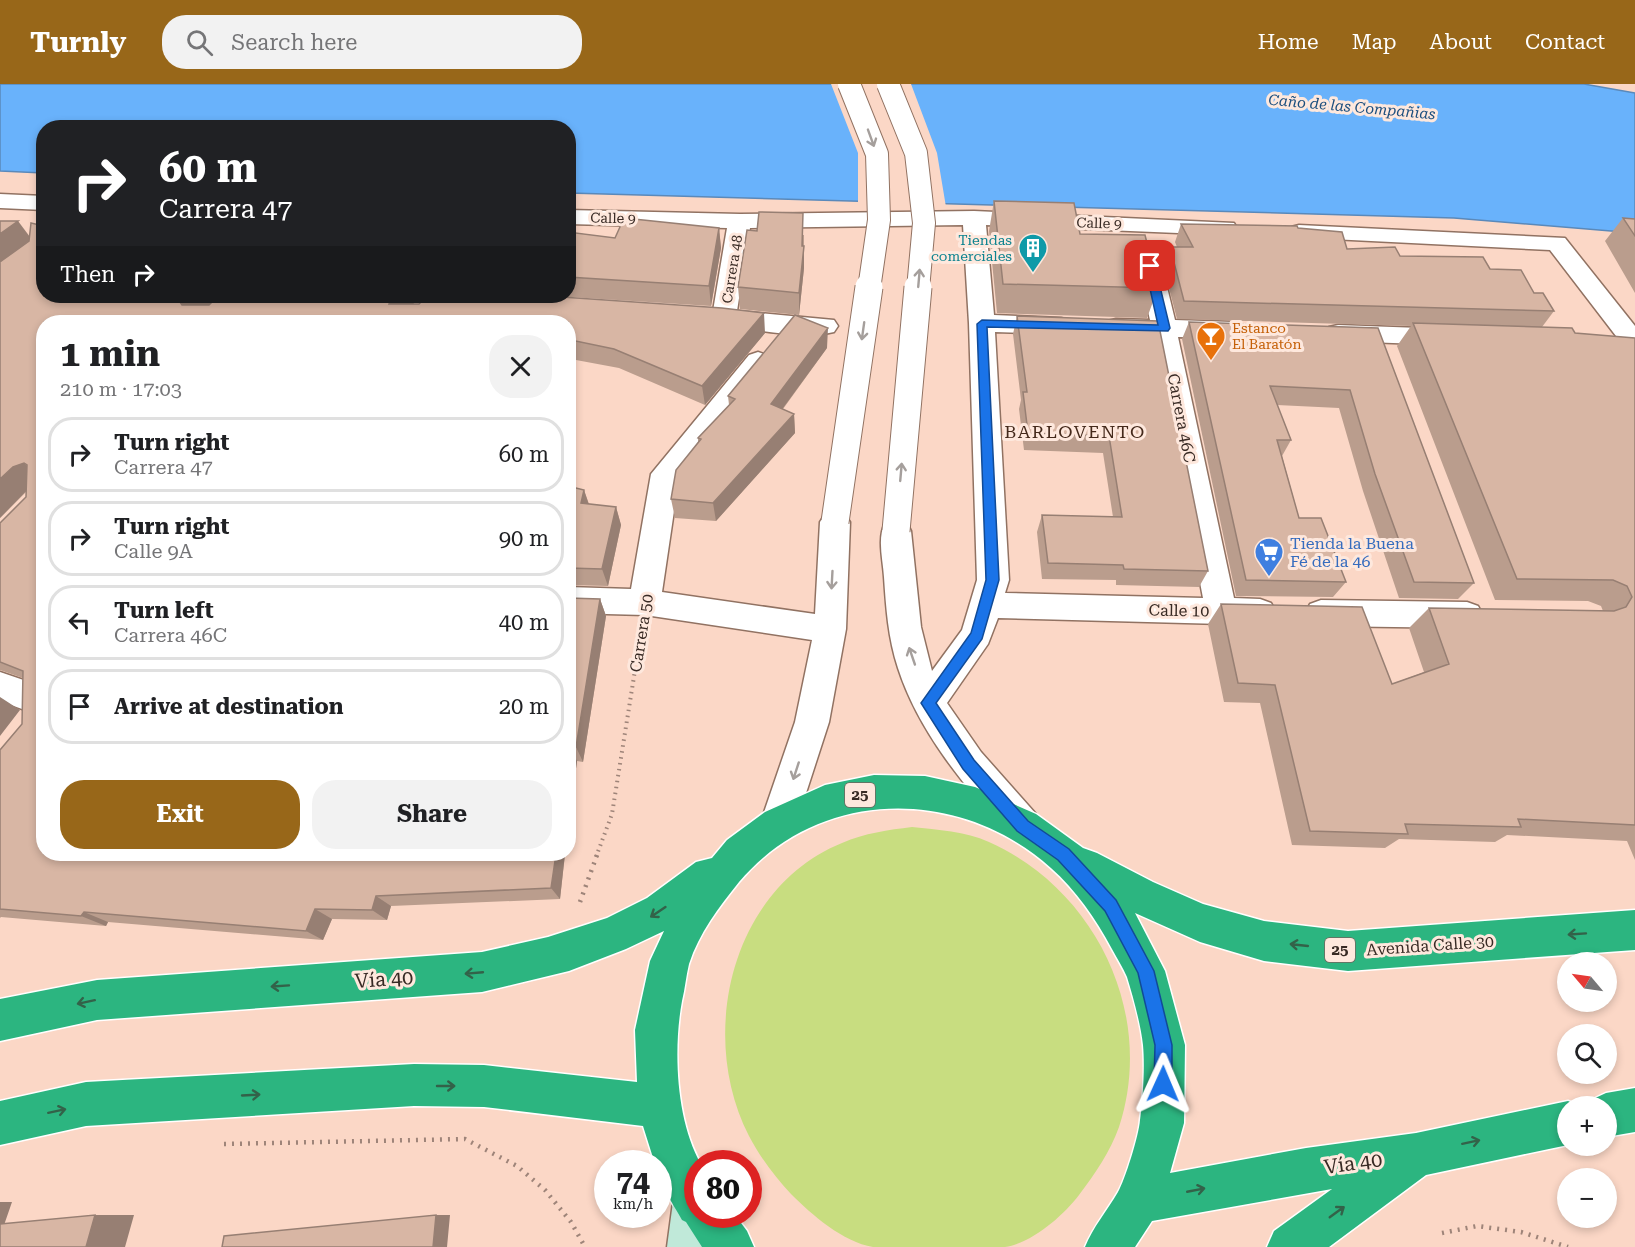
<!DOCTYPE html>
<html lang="en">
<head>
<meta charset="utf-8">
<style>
  body { margin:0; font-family:"Roboto Serif",serif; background:#f2f2f2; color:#202124; height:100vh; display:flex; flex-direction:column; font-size:22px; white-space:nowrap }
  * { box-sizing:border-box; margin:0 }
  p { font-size:20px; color:#757577 }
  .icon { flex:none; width:33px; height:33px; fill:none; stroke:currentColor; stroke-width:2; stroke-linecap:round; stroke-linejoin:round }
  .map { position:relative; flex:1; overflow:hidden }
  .drawer { position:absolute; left:36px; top:231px; width:540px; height:546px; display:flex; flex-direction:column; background:#fff; border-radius:24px; box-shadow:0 3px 9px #0003 }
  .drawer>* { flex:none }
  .top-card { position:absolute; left:36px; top:36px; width:540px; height:183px; border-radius:24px; box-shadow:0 3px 9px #0003; background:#202124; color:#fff; overflow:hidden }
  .needle { width:39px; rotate:299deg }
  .controls { position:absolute; left:1557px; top:868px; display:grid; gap:12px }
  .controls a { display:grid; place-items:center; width:60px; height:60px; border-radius:50%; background:#fff; box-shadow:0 3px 9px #0003; font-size:30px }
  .speed { position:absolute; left:594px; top:1066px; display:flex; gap:12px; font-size:30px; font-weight:700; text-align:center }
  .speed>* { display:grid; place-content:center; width:78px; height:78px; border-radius:50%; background:#fff; box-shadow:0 3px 9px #0003; line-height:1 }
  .speed small { font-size:15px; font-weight:400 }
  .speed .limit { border:9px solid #d22; background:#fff; color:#111 }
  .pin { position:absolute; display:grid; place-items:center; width:51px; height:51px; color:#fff; margin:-26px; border-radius:12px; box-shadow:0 3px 9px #0006 }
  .me { position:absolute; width:66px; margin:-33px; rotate:1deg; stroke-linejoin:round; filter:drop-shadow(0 0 4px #0008) }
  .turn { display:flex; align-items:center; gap:21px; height:126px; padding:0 24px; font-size:27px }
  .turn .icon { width:78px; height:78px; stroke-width:2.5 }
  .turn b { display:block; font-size:42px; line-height:51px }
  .then { display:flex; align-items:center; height:57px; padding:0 24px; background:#0003; gap:12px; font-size:22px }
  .round { display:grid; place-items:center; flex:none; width:63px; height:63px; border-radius:24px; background:#f2f2f2 }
  .overview { display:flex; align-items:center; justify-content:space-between; height:102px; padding:0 24px }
  h1 { font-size:36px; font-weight:700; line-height:45px }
  .primary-button { display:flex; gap:12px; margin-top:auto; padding:12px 24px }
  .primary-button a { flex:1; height:69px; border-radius:24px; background:#986719; color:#fff; font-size:24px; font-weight:700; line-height:69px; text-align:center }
  .primary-button a+a { background:#f2f2f2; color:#202124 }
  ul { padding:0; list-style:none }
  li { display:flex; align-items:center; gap:18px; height:75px; margin:0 12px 9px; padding:0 12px; border:3px solid #e0e0e0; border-radius:24px }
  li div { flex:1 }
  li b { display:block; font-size:22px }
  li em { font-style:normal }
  header { display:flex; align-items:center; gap:36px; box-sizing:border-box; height:84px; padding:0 30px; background:#986719; color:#fff }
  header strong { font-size:28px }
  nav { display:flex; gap:33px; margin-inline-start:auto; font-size:21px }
  .search { width:420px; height:54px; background:#f2f2f2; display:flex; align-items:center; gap:15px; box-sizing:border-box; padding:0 21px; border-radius:24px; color:#757577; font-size:22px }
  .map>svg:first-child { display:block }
</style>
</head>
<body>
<header>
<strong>Turnly</strong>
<div class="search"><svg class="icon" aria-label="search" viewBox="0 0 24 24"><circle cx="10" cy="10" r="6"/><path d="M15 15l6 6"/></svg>Search here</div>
<nav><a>Home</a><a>Map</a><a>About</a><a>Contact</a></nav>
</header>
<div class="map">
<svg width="1635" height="1163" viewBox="0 0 1635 1163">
  <rect width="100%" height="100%" fill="#fbd7c6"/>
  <path fill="#c8dd80" d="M912,743C938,746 965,747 989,758C1096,806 1156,930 1119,1043C1110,1068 1095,1090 1079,1111C1063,1132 1032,1159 1005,1163C986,1163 965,1163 946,1163C923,1163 896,1163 873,1163C843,1158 812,1131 791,1110C775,1093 760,1073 749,1052C697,951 731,804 842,759C865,749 888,746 912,743Z"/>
  <path fill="#69b2fb" stroke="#5a89ba" stroke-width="1.5" d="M0,0H1584L1635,9V149L1454,134L569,109L568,44H44L43,89L0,87Z"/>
  <path fill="#fbd7c6" d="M831,0H911L937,69L946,123L858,120V69Z"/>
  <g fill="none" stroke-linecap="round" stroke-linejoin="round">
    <g stroke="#917262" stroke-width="3">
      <path id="street" d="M0,110L44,112V126L0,124Z
        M568,126L740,130L974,127L1234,139L1237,144L1234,149L1226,151L986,141L994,231L1061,234L1070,236L1074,242L1070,248L1061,250L995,248L1009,496L1005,509L1203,514L1153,252L1107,249L1103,243L1107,237L1116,235L1150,236L1134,166L1138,161L1146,159L1154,161L1158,166L1175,236L1232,238L1241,240L1245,246L1241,252L1232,254L1178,253L1234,514L1260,515L1271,519L1276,528L1271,537L1260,541L998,534L988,560L947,619L981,668L1036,730L1041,742L1036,754L1023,759L1010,754C965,702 919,649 898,584C888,554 886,523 884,493C883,476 877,454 885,439L896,436L907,439L911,447L921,543L932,587L962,546L977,496L969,239L963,141L750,144L737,227L834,236L838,242L834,248C802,256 754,245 721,241L712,239L709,233L713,227L727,144L568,140Z
        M1299,141L1565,154L1635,242V267L1626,265L1550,166L1291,153L1288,148L1291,143Z
        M1338,241L1448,245L1457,247L1461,253L1457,259L1448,261L1338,257L1329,255L1325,249L1329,243Z
        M758,268L767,271L771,277L767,283L679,393L662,508L815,530L820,438L825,430L835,427L845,430L850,438L846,545L829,638L796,740L791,752L778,757L765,752L760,740L795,638L812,556L645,531L568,529V503L631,505L651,390L749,271Z
        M1321,516L1467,518L1478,522L1483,531L1478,540L1467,544L1321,542L1310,538L1305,529L1310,520Z
        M0,588L44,603V633L0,617Z"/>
    </g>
    <g stroke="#917262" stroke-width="3">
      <path id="secondary" d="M696,1095L698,1131H717L713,1163H667L673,1118L680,1102Z"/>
    </g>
    <g stroke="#fff" stroke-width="3">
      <path id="highway" d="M874,691L925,692L975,703L1036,730L1083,764L1097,769L1153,798L1203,820L1264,837L1348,847L1635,826V866L1348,887L1264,877L1200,858L1135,829L1165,887L1185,961L1184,1039L1170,1089L1306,1064L1416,1049L1568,1017L1582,1023H1568V1061L1426,1091L1329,1163H1267L1274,1147L1332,1105L1152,1137L1135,1163H1085C1093,1143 1107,1127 1118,1108C1125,1096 1139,1051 1140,1036C1143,1014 1145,983 1143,961C1141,942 1133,912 1127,893C1123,884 1117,874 1112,865C1096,835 1076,806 1051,784C960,702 819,703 739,798C719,823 699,849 689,880C686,892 685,905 682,917C673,966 676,1036 701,1080H698V1131H735L747,1147L754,1163H702L686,1138L682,1136C673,1119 658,1100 658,1080H655L643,1042L484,1023L414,1022L86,1042L0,1061V1017L86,998L414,980L484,981L637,998L635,946L650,877L664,847L626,865L569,887L482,908L97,936L0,957V915L97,896L482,868L548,853L607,834L647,814L696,778L712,774L727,756L765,728L825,701Z
        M1635,1004V1048L1606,1053V1023H1588L1591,1016L1606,1009Z"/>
    </g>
    <path stroke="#9e8479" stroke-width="4" stroke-dasharray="1.5 4.5" stroke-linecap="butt" d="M596,773L612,730L640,555"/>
    <path stroke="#9e8479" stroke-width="4.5" stroke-dasharray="2 6" stroke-linecap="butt" d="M580,818L597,771
      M224,1060L465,1055L517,1082L545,1106L571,1138L585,1163
      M1442,1149L1477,1142L1521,1148L1568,1163"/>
    <use href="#street" fill="#fff" fill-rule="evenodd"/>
    <use href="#secondary" fill="#c0e9d9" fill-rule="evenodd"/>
    <use href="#highway" fill="#2cb580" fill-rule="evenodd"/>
    <g stroke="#917262" stroke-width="24" stroke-linecap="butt">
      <path id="street-bridge-far1" d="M849,0L877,70L879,136L869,205
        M888,0L916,69L924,139L918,205"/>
    </g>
    <g stroke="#917262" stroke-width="29" stroke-linecap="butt">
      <path id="street-bridge" d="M835,438L869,203
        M896,447L918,203"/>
    </g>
    <use href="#street-bridge-far1" stroke="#fff" stroke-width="22"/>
    <use href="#street-bridge" stroke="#fff" stroke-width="27"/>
  </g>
  <path fill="#ba9d8d" d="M994,117L1080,150L1158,204L1147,234L997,229L989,147Z
    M1623,134L1635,135V209L1605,157Z
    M1181,140L1298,144L1347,165L1490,185L1534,209L1554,227L1542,243L1575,249L1635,254V776L1627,757L1507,751L1495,758L1399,755L1385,764L1292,761L1260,619L1224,618L1208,540L1221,520L1392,600L1424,588L1409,544L1429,524L1603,527L1601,522L1588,517L1495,516L1397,262L1411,242L1177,235L1163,181L1170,163H1177L1175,158Z
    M719,144L721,164L711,222L555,212H568V148L615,154Z
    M757,147L804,151V184L799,231L740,225L738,203Z
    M44,212L413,220L765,249L705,321L619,284L576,276L568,286V238H44V770H565L560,815L391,822L387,836L332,835L323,856L108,838L106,842L1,833L0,834V666L22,640L23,594L0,586V439L26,413V408L0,434Z
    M1017,232L1158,237L1208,487L1199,503L1116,501V496L1042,495L1037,448L1042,431L1113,433L1103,369L1024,366L1019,325L1021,316L1013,250Z
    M1189,238L1378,244L1474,499L1458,515L1399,514L1363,407L1339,324L1277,321L1291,356L1282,372L1299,434L1346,498L1333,513L1236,512L1182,255Z
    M827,264L783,325L794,330L795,349L716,437L675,434L671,415L698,358V354L729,321L728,312Z
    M568,402L584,406L589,420L616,423L621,441L608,502L568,501Z
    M568,514L600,515L606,532L583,678L577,677L568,744Z"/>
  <path fill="#977f73" d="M803,129V173L804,162V184L799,231V209Z
    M18,137L33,157L0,181V150Z
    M719,144L721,164L711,222L709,202Z
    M186,212H217L194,238L180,218Z
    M392,212H423L401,230L389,220Z
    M764,229L765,249L705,321L702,302Z
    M828,244L827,264L772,339L771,320Z
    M571,256L576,276L568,286V259Z
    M794,330L795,349L716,437L713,419Z
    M24,379L43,398L32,401L0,434V395L13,383Z
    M584,406L590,424L581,419Z
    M616,423L621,441L608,502L602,485Z
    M600,515L606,532L583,678L576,663Z
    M0,613L20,626L0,652Z
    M569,663L577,677L568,744V667Z
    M556,770H565L560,815L551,804Z
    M376,812L391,822L387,836L372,826Z
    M315,825L332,835L323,856L306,847Z
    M84,828L108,838L106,842L81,832Z
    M0,1118H12L3,1144H0Z
    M95,1131H134L125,1163H86Z
    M436,1131H450L447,1163H433Z"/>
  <path fill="#d8b6a4" stroke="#977f73" stroke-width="1.5" d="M994,117L1074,119L1080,150L1145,151L1158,204L1003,200Z
    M759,128L803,129L802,162H804L799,209L738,203L747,146L757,147Z
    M624,134L719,144L709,202L568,193V148L615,154Z
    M1623,134L1635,135V152Z
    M0,137H18L0,150Z
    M31,139L44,142V212H186L180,218L182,221H209L218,212H392L389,220H419L427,212H547L722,224L764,229L702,302L614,265L571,256L568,259V238H44V770H556L551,804L376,812L372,826L315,825L306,847L84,828L81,832L0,825V666L22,640L23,587L0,578V439L26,413L27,381L24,379L13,383L0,395V178L29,157Z
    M1181,140L1297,142L1298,144L1342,148L1347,165L1395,163L1400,172L1483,173L1490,185L1521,186L1534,209H1543L1554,227L1184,217L1170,163H1193Z
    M795,231L828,244L771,320L794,330L713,419L671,415L676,386L701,355L698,354L735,315L728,312Z
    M1017,232L1158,237L1208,487L1124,485L1123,481L1048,479L1042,431L1122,433L1109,352L1028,349L1023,308H1027Z
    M1189,238L1378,244L1474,499L1414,498L1375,390L1350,306L1270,302L1291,356H1277L1299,434H1321L1346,498L1246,496Z
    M1413,239L1572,244L1575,249L1635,254V741L1518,735L1521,743L1405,740L1408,750L1310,747L1275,601L1238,599L1221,520L1362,523L1392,600L1449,580L1429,524L1614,527L1626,523L1632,513L1627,502L1613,496L1517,495Z
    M568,402L584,406L581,419L616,423L602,485L568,484Z
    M568,514L600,515L576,663H569L568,667Z
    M95,1131L86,1163H0V1140Z
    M436,1131L433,1163H222L224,1152Z"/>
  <defs><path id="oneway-shaft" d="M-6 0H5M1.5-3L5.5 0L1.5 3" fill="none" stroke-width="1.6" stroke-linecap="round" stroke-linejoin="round" transform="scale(1.5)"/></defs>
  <g stroke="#a59f9c">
    <use href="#oneway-shaft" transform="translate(871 54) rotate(70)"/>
    <use href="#oneway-shaft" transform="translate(919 194) rotate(-85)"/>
    <use href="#oneway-shaft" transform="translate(863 247) rotate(98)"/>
    <use href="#oneway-shaft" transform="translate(901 388) rotate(-85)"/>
    <use href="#oneway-shaft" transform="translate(832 496) rotate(93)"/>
    <use href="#oneway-shaft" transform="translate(912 572) rotate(-109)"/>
    <use href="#oneway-shaft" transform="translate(796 687) rotate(108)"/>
  </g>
  <g stroke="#336249">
    <use href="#oneway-shaft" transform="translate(658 828) rotate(146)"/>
    <use href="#oneway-shaft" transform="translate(1577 850) rotate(176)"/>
    <use href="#oneway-shaft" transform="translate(1299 861) rotate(-174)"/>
    <use href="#oneway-shaft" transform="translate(474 889) rotate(175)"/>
    <use href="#oneway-shaft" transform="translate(280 902) rotate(176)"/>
    <use href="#oneway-shaft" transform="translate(86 918) rotate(168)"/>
    <use href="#oneway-shaft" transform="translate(446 1002)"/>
    <use href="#oneway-shaft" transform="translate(251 1011) rotate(-3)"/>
    <use href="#oneway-shaft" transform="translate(57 1027) rotate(-12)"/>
    <use href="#oneway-shaft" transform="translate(1471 1058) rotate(-12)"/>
    <use href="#oneway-shaft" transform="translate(1196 1106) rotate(-11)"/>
    <use href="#oneway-shaft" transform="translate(1337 1128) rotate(-36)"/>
  </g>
  <path fill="#1a73e8" stroke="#114b97" stroke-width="1.5" d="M1146,180L1155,182L1170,244L1168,247L987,243L999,496L982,555L936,619L974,676L1028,737L1069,765L1116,816L1154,887L1172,961V1000L1169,1007L1163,1009L1157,1007L1154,1000L1155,961L1138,889L1105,827L1058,776L1017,747L963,685L921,619L971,549L986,496L977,240L982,236L1158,241L1145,182Z"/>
  <defs>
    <g id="building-pin" transform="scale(1.5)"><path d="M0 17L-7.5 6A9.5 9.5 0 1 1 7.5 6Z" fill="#0f9aa8" stroke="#fee8dd"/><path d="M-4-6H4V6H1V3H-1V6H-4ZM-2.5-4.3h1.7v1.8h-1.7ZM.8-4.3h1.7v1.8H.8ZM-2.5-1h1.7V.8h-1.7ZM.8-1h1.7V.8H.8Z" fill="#fff"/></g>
    <g id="bar-pin" transform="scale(1.5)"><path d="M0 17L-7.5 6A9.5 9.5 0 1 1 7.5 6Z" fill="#e8710a" stroke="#fee8dd"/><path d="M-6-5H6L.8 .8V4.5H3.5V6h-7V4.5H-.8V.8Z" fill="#fff"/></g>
    <g id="supermarket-pin" transform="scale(1.5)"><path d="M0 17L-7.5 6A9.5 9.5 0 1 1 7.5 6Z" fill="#3f7fe0" stroke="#fee8dd"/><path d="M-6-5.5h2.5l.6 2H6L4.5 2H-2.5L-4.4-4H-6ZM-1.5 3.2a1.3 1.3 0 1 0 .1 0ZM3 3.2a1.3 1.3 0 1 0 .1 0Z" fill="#fff"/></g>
  </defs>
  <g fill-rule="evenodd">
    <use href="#building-pin" x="1033" y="164"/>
    <use href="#bar-pin" x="1211" y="252"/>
    <use href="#supermarket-pin" x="1269" y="468"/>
  </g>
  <g text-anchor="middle" stroke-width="6" stroke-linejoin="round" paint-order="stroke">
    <g font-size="14" fill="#382a24" stroke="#fee8dd">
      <text transform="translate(613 134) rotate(1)" y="5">Calle 9</text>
      <text transform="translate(1099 139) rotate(2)" y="5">Calle 9</text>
      <text transform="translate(732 185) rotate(-81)" y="5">Carrera 48</text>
    </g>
    <g font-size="14" fill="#0d838f" stroke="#fee8dd" text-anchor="end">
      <text x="1012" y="161">Tiendas<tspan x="1012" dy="16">comerciales</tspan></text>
    </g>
    <g font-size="14" fill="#c56008" stroke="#fee8dd" text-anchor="start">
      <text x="1232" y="249">Estanco<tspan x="1232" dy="16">El Baratón</tspan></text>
    </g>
    <g font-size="15" font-style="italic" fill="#1d4f7e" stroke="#fee8dd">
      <text transform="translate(1352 23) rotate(5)" y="5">Caño de las Compañias</text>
    </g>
    <g fill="#fee8dd" stroke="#73635c" stroke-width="1.5">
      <rect x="845" y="699" width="30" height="24" rx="4.5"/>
      <rect x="1325" y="854" width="30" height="24" rx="4.5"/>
    </g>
    <g font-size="15" font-weight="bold" fill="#382a24">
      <text x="860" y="716">25</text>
      <text x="1340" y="871">25</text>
    </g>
    <g font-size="16" fill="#382a24" stroke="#fee8dd">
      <text transform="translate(1182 334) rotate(79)" y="6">Carrera 46C</text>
      <text transform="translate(1179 526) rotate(1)" y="6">Calle 10</text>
      <text transform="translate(641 549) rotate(-81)" y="6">Carrera 50</text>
      <text transform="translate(1430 861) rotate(-4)" y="6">Avenida Calle 30</text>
    </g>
    <g font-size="16" fill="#366cbe" stroke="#fee8dd" text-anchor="start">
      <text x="1290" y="465">Tienda la Buena<tspan x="1290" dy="18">Fé de la 46</tspan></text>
    </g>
    <g font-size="18" letter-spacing="1.5" fill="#44291b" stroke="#fee8dd">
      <text x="1075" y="354">BARLOVENTO</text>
    </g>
    <g font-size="20" fill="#382a24" stroke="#fee8dd">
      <text transform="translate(384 895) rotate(-4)" y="7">Vía 40</text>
      <text transform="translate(1353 1079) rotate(-8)" y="7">Vía 40</text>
    </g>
  </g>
</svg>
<div class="controls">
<a><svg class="needle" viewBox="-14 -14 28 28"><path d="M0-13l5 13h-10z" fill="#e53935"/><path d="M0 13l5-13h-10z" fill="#757577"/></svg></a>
<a><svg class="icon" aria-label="search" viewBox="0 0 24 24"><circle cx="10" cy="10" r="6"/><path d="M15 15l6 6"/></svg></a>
<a>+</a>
<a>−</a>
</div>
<div class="speed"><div>74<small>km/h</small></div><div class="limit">80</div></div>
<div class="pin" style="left:1150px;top:182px;background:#d93025"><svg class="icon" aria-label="arrive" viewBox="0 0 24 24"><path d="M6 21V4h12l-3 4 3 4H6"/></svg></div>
<svg class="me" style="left:1163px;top:1000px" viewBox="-20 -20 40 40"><path d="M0-17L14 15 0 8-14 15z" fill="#1a73e8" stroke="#fff" stroke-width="4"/></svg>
<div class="top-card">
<div class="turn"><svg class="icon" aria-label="right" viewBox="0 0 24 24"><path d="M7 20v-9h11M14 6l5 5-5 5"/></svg><div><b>60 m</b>Carrera 47</div></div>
<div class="then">Then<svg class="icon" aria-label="right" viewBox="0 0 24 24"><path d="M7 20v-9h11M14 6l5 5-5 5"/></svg></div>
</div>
<section class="drawer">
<div class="overview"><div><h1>1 min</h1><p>210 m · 17:03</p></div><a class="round"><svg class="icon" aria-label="close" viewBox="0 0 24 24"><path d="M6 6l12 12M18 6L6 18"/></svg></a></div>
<ul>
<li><svg class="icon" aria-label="right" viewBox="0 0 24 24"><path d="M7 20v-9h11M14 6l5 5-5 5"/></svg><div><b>Turn right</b><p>Carrera 47</p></div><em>60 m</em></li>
<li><svg class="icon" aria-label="right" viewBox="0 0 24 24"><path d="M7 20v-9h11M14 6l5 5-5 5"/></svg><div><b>Turn right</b><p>Calle 9A</p></div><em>90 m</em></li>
<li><svg class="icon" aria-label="left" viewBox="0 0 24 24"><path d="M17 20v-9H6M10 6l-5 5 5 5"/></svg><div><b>Turn left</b><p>Carrera 46C</p></div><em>40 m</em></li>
<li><svg class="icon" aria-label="arrive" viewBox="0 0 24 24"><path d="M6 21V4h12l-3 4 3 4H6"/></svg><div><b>Arrive at destination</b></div><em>20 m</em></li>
</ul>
<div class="primary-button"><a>Exit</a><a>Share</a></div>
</section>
</div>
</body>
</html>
